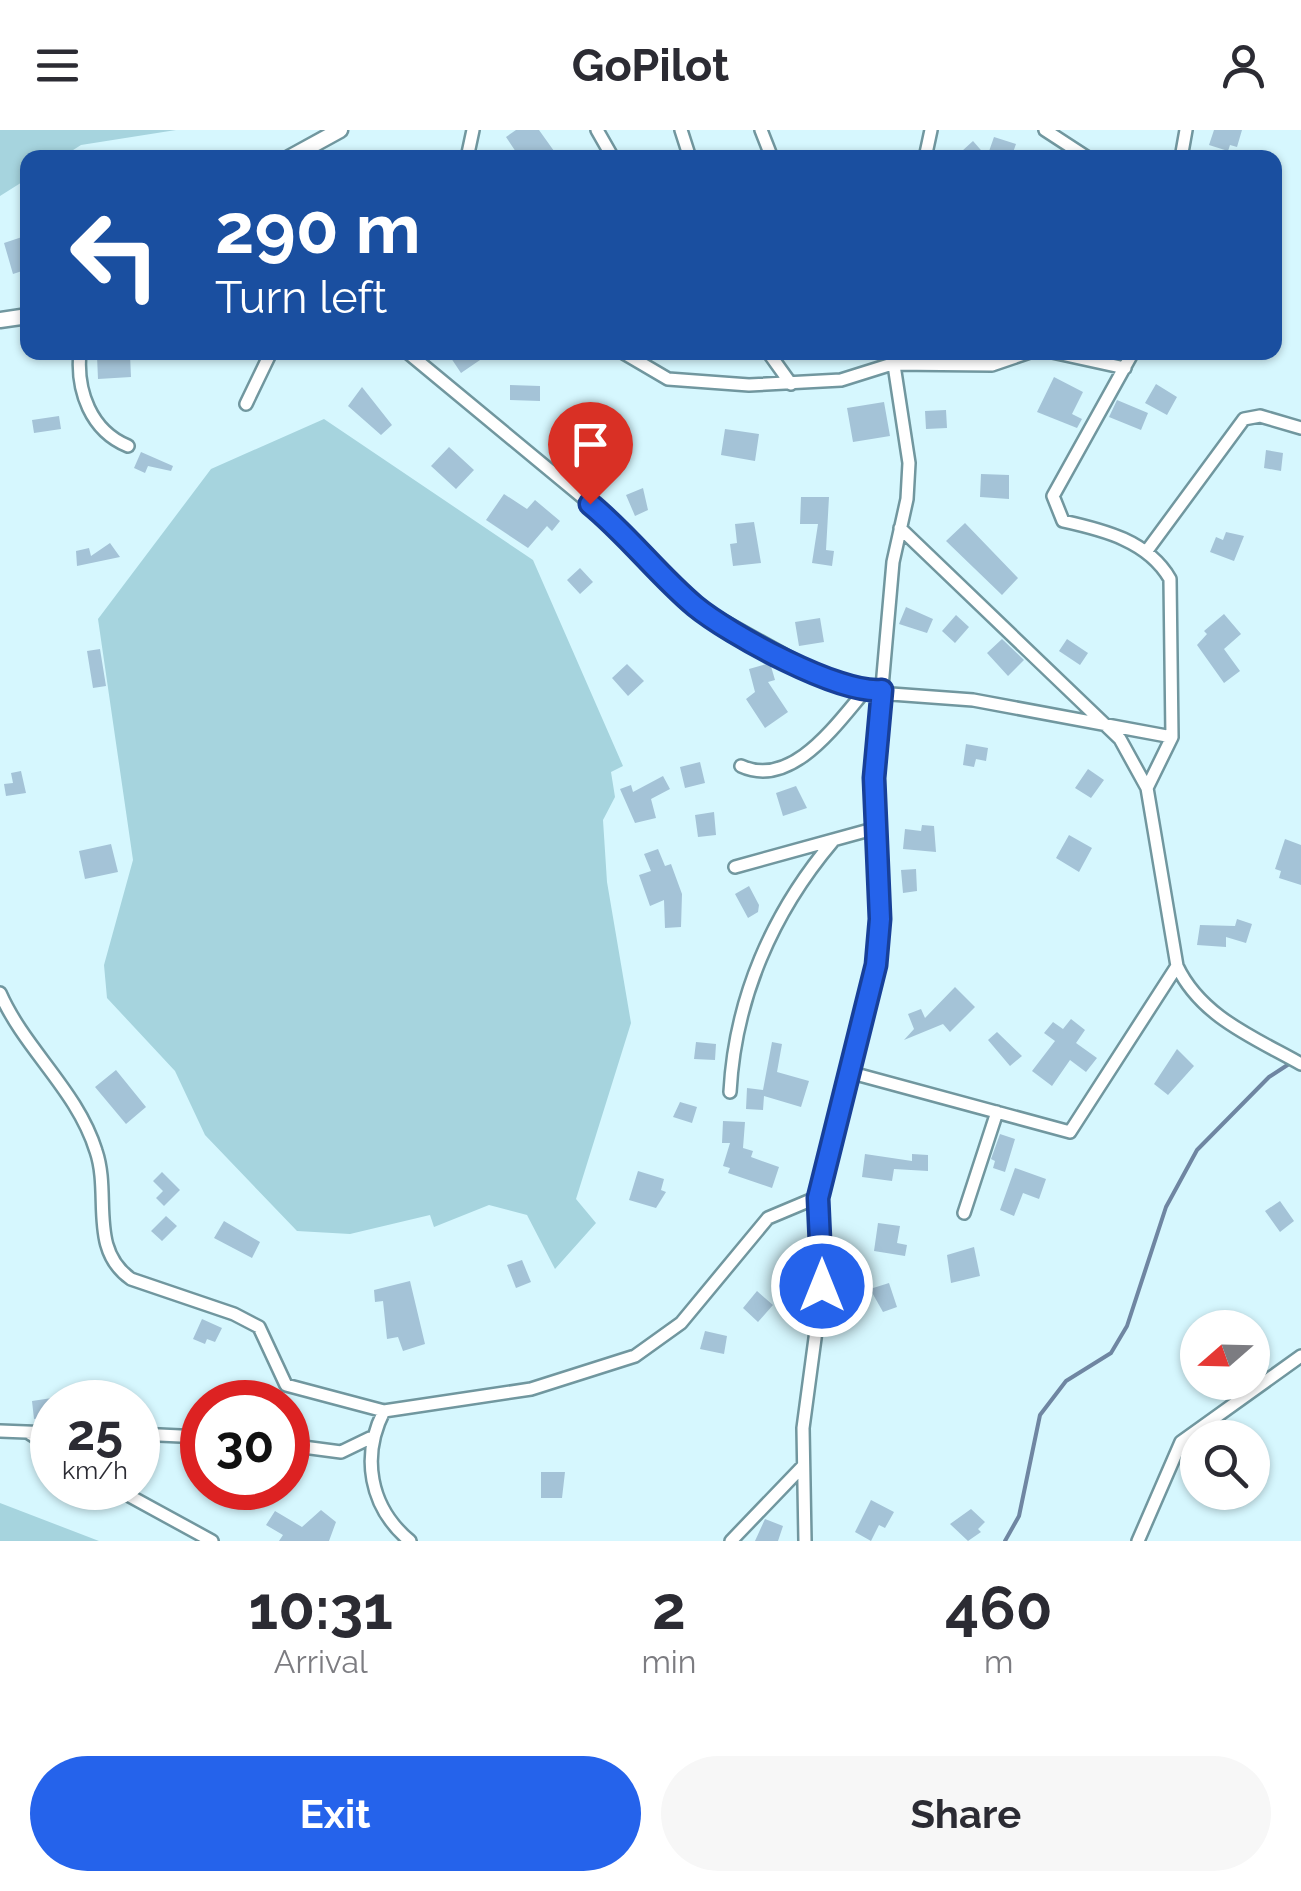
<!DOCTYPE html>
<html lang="en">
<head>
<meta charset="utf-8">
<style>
  body { margin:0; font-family:Raleway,sans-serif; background:#f7f7f7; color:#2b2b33; height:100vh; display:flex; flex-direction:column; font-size:38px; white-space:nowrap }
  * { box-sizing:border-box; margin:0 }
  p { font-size:32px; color:#7c7c81 }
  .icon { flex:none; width:55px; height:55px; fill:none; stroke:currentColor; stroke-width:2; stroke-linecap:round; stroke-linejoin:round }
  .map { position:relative; height:1411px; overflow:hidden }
  .panel { display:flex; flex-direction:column; background:#fff; flex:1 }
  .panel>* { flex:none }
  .guide { position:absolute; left:20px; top:20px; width:1262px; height:210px; border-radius:20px; box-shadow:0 2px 8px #0004; background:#1a4fa0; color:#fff; overflow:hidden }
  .needle { width:65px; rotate:250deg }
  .buttons { position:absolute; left:1180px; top:1180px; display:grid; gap:20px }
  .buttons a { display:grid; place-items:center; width:90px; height:90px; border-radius:50%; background:#fff; box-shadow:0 2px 8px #0004; font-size:50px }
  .speed { position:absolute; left:30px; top:1250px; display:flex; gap:20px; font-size:50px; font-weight:700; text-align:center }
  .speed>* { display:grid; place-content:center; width:130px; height:130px; border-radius:50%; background:#fff; box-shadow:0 2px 8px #0004; line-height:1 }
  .speed small { font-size:25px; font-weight:400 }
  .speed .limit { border:15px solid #d22; background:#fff; color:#111 }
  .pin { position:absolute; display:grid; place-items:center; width:85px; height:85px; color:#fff; margin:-102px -42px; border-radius:50% 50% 50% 0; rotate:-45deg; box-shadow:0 0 10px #0007 }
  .pin .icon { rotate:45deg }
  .me { position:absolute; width:110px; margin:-55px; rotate:0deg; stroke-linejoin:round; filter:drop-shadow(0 0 8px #0008) }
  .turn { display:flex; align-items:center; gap:35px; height:210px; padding:0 30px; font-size:45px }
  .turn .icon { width:130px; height:130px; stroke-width:2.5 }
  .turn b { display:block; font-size:70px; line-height:85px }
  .eta { display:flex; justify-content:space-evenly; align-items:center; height:170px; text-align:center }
  .eta b { font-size:60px; font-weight:700; line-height:70px }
  .cta { display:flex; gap:20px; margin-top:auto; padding:20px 30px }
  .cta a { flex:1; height:115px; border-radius:60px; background:#2563eb; color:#fff; font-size:40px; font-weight:700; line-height:115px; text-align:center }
  .cta a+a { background:#f7f7f7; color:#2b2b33 }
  header { display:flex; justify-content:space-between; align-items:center; height:130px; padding:0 30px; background:#fff; font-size:45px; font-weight:700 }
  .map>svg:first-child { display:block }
</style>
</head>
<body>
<header><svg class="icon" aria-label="menu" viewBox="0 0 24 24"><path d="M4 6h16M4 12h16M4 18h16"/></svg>GoPilot<svg class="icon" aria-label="person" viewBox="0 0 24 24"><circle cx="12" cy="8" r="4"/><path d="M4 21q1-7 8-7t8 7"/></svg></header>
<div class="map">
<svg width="1301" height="1411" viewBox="0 0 1301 1411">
  <rect width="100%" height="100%" fill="#d6f7fe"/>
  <path fill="#a6d4de" d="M0,0H176L81,15L62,27L28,28L27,49L0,66Z
    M324,289L533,430L623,636L611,642L615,667L603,690L607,752L631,893L576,1069L596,1093L555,1139L527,1085L489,1075L434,1097L430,1085L350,1104L297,1101L205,1005L175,941L107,868L104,835L133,730L98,489L211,339Z
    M0,1373L99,1411H0Z"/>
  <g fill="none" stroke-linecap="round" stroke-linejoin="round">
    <path stroke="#6f86a2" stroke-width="4" d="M1005,1411L1019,1386L1040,1285L1066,1251L1111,1223L1127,1196L1166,1077L1197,1020L1269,947L1289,934"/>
  </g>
  <path fill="#a4c3d7" d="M516,0H539L559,28H520L506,7Z
    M1214,0H1242L1237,17L1230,15L1228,21L1209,15Z
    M994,7L1016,14L1011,28H968L962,21L973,11L987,27Z
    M25,106L28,139L13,144L4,113Z
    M447,222H475L480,230L461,243Z
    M130,225L131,247L98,249L97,226Z
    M1054,247L1083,262L1072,284L1082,289L1077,298L1037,282Z
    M1156,254L1177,267L1167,285L1145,273Z
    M510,255L540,256V271L510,270Z
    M362,257L392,295L381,305L348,276Z
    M1117,270L1148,283L1141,300L1109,287Z
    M884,272L890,306L853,312L847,278Z
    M946,280L947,298L926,299L925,281Z
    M599,281L607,305L600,307L606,330L620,325L625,340L588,349L578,314L572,316L564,292Z
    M59,286L61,299L34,303L32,290Z
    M725,299L759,304L755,331L721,325Z
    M449,317L474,340L456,359L431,336Z
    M1266,320L1283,323L1281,341L1264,338Z
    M141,322L173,336L171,341L148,336L145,343L134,338Z
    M981,344L1009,345V369L980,367Z
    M643,358L648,380L635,386L626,365Z
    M504,364L527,379L535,370L560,391L552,401L547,396L528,418L486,390Z
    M801,367H829L826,420L834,421L832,436L812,433L818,394H800Z
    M754,392L761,433L733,436L730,414L737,413L735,394Z
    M965,393L1018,448L1002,465L946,411Z
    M1226,402L1244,406L1234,431L1210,422L1216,407L1223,410Z
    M110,413L120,427L77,436L76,421L89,418L91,426Z
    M580,438L593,452L580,464L567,450Z
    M906,477L933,489L927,503L899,494Z
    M1224,484L1241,504L1224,519L1240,541L1224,553L1197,515L1207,504L1204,501Z
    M956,485L969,497L955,513L942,501Z
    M820,488L824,512L799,516L795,492Z
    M1002,509L1024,530L1008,546L987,523Z
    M1067,509L1088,523L1080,535L1059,521Z
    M100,519L106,556L93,558L87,521Z
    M770,533L775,550L768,552L788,582L765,598L746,569L755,562L749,539Z
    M627,534L644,551L628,566L612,548Z
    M966,614L988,618L986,631L976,629L974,637L963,635Z
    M700,632L705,653L685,658L680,637Z
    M1088,639L1104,650L1091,668L1075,658Z
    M21,641L26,663L6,666L4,654L13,653L11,643Z
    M663,646L670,659L651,669L656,688L635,693L620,659L631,655L633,662Z
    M796,656L807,678L783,686L776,663Z
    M714,682L716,705L698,707L695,685Z
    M922,695L934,696L936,722L903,719L905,699L921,701Z
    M1069,705L1092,718L1079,742L1056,728Z
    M1285,709L1301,715V755L1279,748L1281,741L1275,739Z
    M111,714L118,742L85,749L79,721Z
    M658,719L665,736L671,734L682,764L681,797L665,798L664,770L650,776L639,745L651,741L644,724Z
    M916,739L917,761L903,763L901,740Z
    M749,756L759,775L758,782L748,788L735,764Z
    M1237,789L1252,794L1246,813L1226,807V817L1197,815L1200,795L1235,796Z
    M955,857L975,877L950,902L943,894L904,910L914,899L908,884L921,879L925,888Z
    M1071,889L1085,900L1076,913L1097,928L1086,942L1070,930L1052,956L1032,941L1055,911L1044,903L1053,892L1063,899Z
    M997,902L1022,926L1010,936L988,910Z
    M696,912L716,914L715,930L694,929Z
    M772,912L782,914L777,942L809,951L801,977L764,966L763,980L746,979L747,958L763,960Z
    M1177,919L1194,936L1168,965L1154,954Z
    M116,940L146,977L126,994L95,957Z
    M680,972L697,977L692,993L673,987Z
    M723,991L745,992L743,1018L753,1021L751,1027L779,1037L772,1058L728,1043L730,1038L723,1036L730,1013H722Z
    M1000,1004L1015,1009L1005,1042L993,1038L995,1031L991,1029Z
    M865,1024L912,1031V1024L928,1025V1041L894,1039L892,1051L862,1047Z
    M1015,1038L1046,1049L1039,1069L1023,1063L1014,1086L1000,1080Z
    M638,1041L664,1049L661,1060L666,1062L656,1078L629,1070Z
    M162,1042L180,1060L164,1076L156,1068L163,1061L153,1051Z
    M1280,1071L1294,1091L1280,1102L1265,1081Z
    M166,1086L177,1096L162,1111L151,1101Z
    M224,1091L260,1112L252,1128L214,1108Z
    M878,1093L900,1096L897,1113L907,1115L905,1126L874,1121Z
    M974,1117L980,1146L951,1153L947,1125Z
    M522,1130L531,1152L516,1158L507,1135Z
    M410,1151L425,1214L403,1221L398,1207L387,1209L383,1171L375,1172L374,1160Z
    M889,1153L897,1177L883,1182L870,1159Z
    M757,1161L773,1175L758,1192L743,1178Z
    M202,1189L222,1198L215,1212L207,1209L205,1214L193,1209Z
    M705,1201L727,1206L724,1224L700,1219Z
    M52,1268V1287L34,1289L32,1271Z
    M541,1342H565L562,1368H541Z
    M871,1370L894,1382L885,1398L879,1395L871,1411L855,1402Z
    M971,1379L985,1392L978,1399L981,1402L968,1411L950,1394Z
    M321,1380L336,1392L329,1411H279L283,1405L266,1395L275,1381L302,1397Z
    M765,1389L783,1396L778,1411H755Z"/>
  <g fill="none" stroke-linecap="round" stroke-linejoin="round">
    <g stroke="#71979f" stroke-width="16">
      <path id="minor" d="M597,0L613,28
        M681,0L690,28
        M761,0L772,28
        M1045,0L1088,28
        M467,28L473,0
        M925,28L931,0
        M1181,28L1186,0
        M80,222C76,261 91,301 128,316
        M407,222L616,395L691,473L835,553L864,562L973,570L1172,607
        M622,222L668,249L749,255L841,250L892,234L992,235L1030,222
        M768,222L791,254
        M1052,222L1125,238
        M1133,222L1053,366L1063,391C1104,400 1148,411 1170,449L1172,607L1147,658
        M246,274L271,222
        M900,398L1120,609L1147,658L1177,836C1201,887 1255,908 1301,934
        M1146,422L1244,289L1260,286L1301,298
        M741,636C791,659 835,596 864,562
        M735,737L873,699
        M0,863C25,920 77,960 96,1021C111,1065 88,1119 131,1149L234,1184L259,1197L286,1255L384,1281
        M852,943L1070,1002L1177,836
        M730,962C735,869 772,783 833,711
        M964,1083L997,982
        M0,1301L52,1303
        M29,1303L52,1318
        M138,1304L202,1307
        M288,1315L341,1322L370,1308
        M115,1358L212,1411
        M410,1411C369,1377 361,1326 384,1281L531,1259L635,1226L681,1193L768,1088L818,1067
        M731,1411L803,1336
        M805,1411L803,1298L822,1156L818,1067L876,835L880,789L874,648L893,432L907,369L909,333L892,222
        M1138,1411L1181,1312L1301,1226"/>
    </g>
    <g stroke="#71979f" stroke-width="19">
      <path id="tertiary" d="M289,28L340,0
        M0,190L28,186"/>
    </g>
    <use href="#minor" stroke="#fff" stroke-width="11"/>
    <use href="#tertiary" stroke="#fff" stroke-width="14"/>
  </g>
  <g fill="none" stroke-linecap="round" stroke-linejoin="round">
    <g stroke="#184099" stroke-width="25">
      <path id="route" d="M590,374C628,405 658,445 695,476C729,504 840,565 882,560L874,648L880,789L876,835L818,1068L822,1156"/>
    </g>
    <use href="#route" stroke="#2563eb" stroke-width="18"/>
  </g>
</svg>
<div class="buttons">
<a><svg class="needle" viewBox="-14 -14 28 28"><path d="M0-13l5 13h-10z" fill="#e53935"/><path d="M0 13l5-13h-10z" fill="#7c7c81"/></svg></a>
<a><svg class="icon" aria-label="search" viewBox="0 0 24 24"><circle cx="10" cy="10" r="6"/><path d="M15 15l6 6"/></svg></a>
</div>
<div class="speed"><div>25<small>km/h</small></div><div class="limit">30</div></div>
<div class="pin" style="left:590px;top:374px;background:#d93025"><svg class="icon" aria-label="arrive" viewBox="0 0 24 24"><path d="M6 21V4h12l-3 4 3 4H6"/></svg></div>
<svg class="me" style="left:822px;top:1156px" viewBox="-20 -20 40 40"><circle r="17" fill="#2563eb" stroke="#fff" stroke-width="3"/><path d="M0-11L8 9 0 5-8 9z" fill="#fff"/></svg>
<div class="guide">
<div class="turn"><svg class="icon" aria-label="left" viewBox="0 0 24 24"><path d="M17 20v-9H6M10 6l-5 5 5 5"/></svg><div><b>290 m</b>Turn left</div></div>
</div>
</div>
<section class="panel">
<div class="eta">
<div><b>10:31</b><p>Arrival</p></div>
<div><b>2</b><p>min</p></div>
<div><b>460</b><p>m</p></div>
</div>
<div class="cta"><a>Exit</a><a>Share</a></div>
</section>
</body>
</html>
